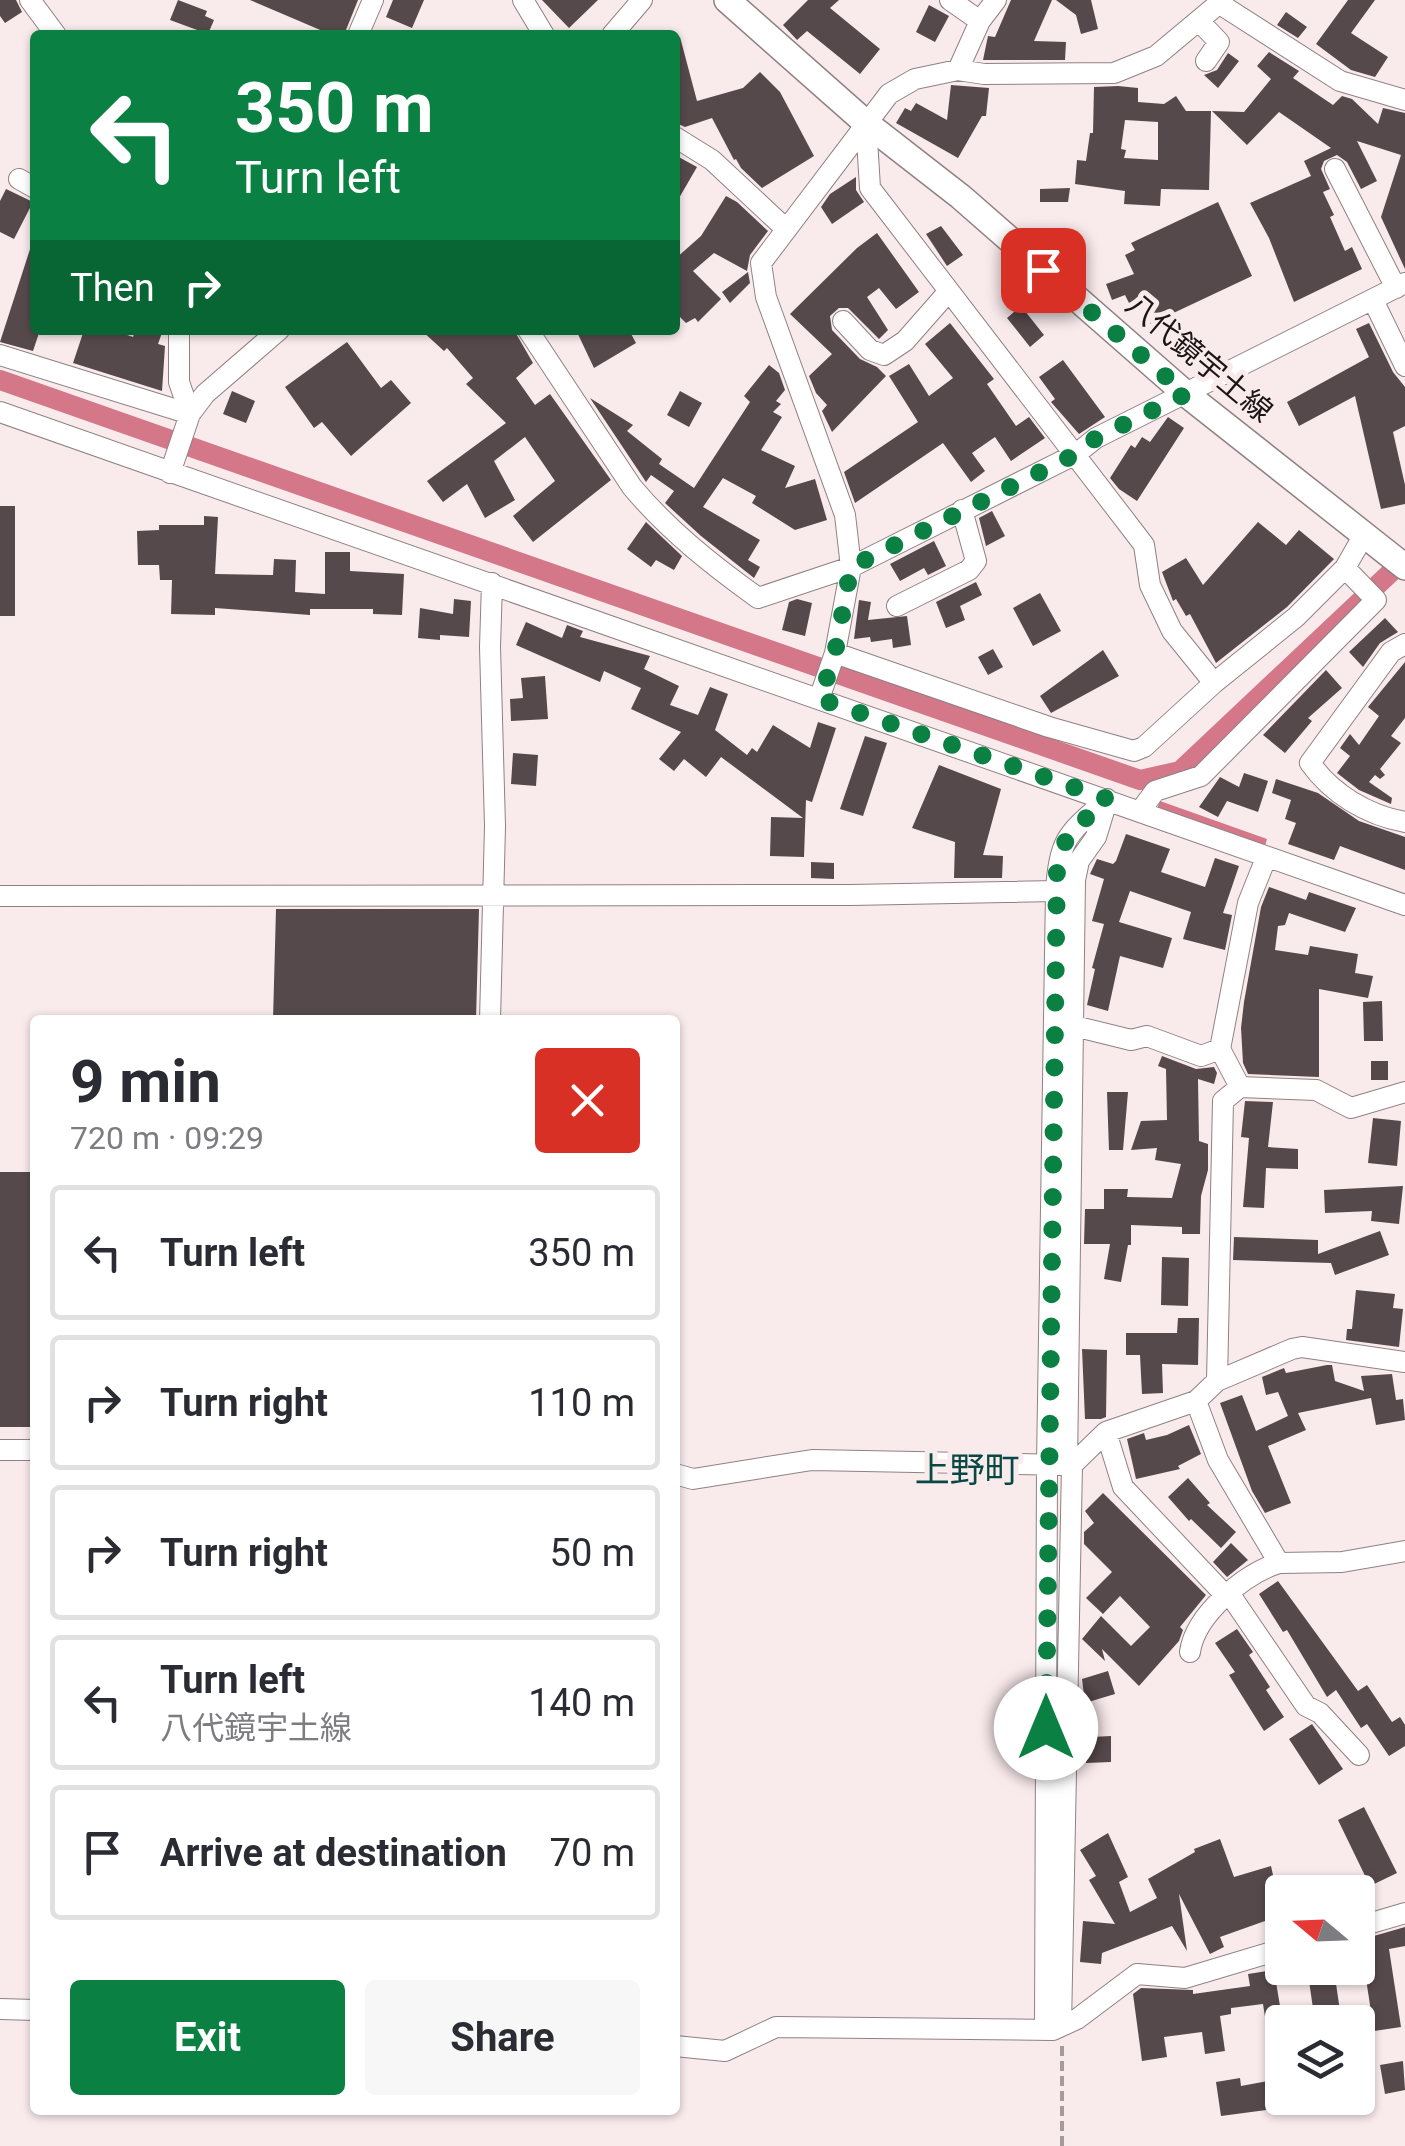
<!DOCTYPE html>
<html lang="en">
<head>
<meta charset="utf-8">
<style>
  body { margin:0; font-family:Roboto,"Noto Sans JP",sans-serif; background:#f7f7f7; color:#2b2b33; height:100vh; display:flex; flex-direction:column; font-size:38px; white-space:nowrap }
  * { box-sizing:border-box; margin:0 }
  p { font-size:32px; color:#7c7c81 }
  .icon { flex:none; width:55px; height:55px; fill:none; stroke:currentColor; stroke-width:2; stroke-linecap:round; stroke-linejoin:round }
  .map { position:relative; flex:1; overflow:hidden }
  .panel { position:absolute; left:30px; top:1015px; width:650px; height:1100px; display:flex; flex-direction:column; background:#fff; border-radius:10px; box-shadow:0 2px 8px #0004 }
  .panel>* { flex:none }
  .hud { position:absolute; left:30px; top:30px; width:650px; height:305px; border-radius:10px; box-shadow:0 2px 8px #0004; background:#0b8043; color:#fff; overflow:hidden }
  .needle { width:65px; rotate:289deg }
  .fabs { position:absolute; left:1265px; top:1875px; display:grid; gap:20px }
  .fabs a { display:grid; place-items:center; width:110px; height:110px; border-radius:10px; background:#fff; box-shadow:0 2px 8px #0004; font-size:50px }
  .pin { position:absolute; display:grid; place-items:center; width:85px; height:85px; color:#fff; margin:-42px; border-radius:20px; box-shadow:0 5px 15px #0006 }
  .me { position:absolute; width:110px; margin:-55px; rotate:0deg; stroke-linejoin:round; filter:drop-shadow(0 0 8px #0008) }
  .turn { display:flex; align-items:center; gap:35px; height:210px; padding:0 40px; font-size:45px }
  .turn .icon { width:130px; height:130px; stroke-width:2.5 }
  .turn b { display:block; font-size:70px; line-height:85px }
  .then { display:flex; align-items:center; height:95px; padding:0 40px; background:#0003; gap:20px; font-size:38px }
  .round { display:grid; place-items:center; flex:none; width:105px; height:105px; border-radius:10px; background:#f7f7f7 }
  .head { display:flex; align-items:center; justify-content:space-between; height:170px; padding:0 40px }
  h1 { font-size:60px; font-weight:700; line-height:75px }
  .action { display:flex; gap:20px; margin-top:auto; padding:20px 40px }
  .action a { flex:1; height:115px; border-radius:10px; background:#0b8043; color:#fff; font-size:40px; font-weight:700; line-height:115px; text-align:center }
  .action a+a { background:#f7f7f7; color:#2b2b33 }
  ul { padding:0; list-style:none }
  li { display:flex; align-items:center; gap:30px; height:135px; margin:0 20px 15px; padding:0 20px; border:5px solid #e1e1e2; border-radius:10px }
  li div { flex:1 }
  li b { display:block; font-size:38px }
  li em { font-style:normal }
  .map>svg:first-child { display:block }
</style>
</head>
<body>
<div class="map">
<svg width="1405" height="2146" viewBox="0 0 1405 2146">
  <rect width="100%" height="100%" fill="#f9eaec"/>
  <path fill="#d37789" d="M1160,801L1267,839L1265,846L1157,809Z"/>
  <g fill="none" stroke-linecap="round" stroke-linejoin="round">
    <path stroke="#d37789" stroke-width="20" d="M0,380L1140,780L1180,771L1405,559"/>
  </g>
  <path fill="#56494b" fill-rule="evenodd" d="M0,0H16L22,12L5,23L0,16Z
    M178,0L207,11L205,16L214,20L208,34L170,20Z
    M250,0H358L344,35H332Z
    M393,0H424L412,28L386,17Z
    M542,0H598L569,28Z
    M808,0H839L830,8L880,49L860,74L807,31L797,40L783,25Z
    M1011,0H1052L1034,41L1066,42L1065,60H983L988,36L995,37Z
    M1056,0H1091L1098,29L1081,34L1076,15Z
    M1348,0H1375L1351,33L1388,57L1375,77L1351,70L1316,44Z
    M929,5L949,16L935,42L916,32Z
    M1286,12L1307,27L1298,38L1277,25Z
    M680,37L697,101L743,88L760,72L780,92L814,156L762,188L741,168L736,159L734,160L712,118L685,127L676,123L675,38Z
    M1269,52L1299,71L1293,78L1333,105L1342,96L1352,99L1378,124L1383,108L1405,113V269L1381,217L1401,155L1357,141L1377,181L1361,189L1347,162L1337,155L1324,161L1321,169L1330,189L1323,192L1334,215L1330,217L1345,251L1352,247L1362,269L1294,302L1269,238L1250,203L1311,176L1304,161L1331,148L1279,112L1247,145L1212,111L1244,112L1271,79L1257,66Z
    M1228,53L1239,61L1218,88L1204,75L1217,70Z
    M951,85L989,88L986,116H982L958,158L896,123L905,108L911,111L916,103L947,120Z
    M1118,86L1138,88V102L1164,104L1176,96L1186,111H1211L1209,190L1161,189L1160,206L1124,204L1125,191L1075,184L1077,160L1086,161L1090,133H1093L1094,87ZM1125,120L1158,122V160L1124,158L1126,150L1121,149Z
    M675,155L697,167L675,205Z
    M856,177V190L864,202L832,224L821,207L830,194Z
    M1070,188L1068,202H1040V189Z
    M6,189L33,202L14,239L0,232V201Z
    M726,196L737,202L768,231L750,255L747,271L714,253L693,271L721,299L698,322L695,318L686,323L675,312V259L701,236Z
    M1218,202L1252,276L1148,325L1138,303L1131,307L1125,295L1112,300L1106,284L1134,274L1125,255L1135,250L1131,243Z
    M941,226L963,255L947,266L926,234Z
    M877,233L919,292L896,309L879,288L867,297L888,330L879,339L848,308H839L830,316L832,330L860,359L877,367L886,376L832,432L822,411L827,405L816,393L809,376L832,354L790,314L857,248Z
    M32,243L35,244V330H40L33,351L0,342Z
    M748,272L750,283L730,303L722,292Z
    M1021,306L1044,335L1030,347L1007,318Z
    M950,323L994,379L987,384L1016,426L1029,417L1045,438L1011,461L995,437L972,453L985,471L971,482L943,443L855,503L844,472L918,422L889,376L909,364L929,396L953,378L925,344Z
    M1369,323L1393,372L1405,387V426L1393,432L1405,485V504L1381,509L1355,396L1299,426L1287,402L1369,357L1356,329Z
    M84,330H113L133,337L135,330H163L158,344L165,346L162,391L73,363Z
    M421,330H514L533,363L516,378L535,405L550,394L611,480L533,542L513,516L555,481L525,437L494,461L515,500L485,518L467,484L443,502L427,481L506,423L466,384L473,378L447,348L444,351Z
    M576,330H629L636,343L594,368Z
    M347,342L381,388L391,380L411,403L351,456L322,422L314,428L285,387Z
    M1063,360L1105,417L1079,434L1051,402L1055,399L1039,377Z
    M769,365L779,373L785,390L776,401L781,404L773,412L782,417L761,450L795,466L785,488L815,479L827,520L795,530L752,503L756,496L723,478L703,507L760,540L748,560L760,567L754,578L701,536L665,503L674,491L651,475L646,482L590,398L633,425L627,431L662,459L659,464L694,488L750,402L744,396Z
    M232,391L255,401L246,423L223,414Z
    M680,391L702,403L689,427L667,415Z
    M1168,417L1184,428L1137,501L1119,489L1110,478L1131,445L1135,448L1142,437L1150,442Z
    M0,506H15V616H0Z
    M992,511L1005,536L986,546L979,518Z
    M204,516L218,517L215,574L273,575L274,559L296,560L295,592L325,594V552H350V571L404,574L402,615L373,614V609H310V615L215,608V615L171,614L172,580H160L159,565H138L137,531L159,530V525H204Z
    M646,522L682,556L674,570L656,560L651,567L627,549Z
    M1258,522L1286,545L1299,530L1334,559L1287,607L1216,663L1190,614L1186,616L1176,599L1173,601L1162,572L1186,558L1203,585Z
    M934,541L946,566L928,575L924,568L900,581L890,564Z
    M976,582L982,595L960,606L965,620L946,628L936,602Z
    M1040,593L1061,631L1033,646L1013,608Z
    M454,599L471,601L469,637L440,635V640L418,638L420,608L453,614Z
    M797,599L812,603L805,636L782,630L789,602Z
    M859,600L871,602L868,620L907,616L911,645L893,648L892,639L871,642L870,637L854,639Z
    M1385,618L1398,632L1380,643L1363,667L1349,652Z
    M526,622L562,638L567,625L583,631L580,637L650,656L644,669L679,686L670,705L698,715L710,687L728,694L715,730L747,755L752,748L757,752L773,725L810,748L818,722L836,728L812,802L806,800L804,857L770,856L771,817L803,818L721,757L706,777L684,759L674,771L659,759L681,732L631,709L641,688L604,671L600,682L516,645Z
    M993,649L1003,667L988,675L978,657Z
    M1103,650L1119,676L1051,713L1040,696Z
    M1405,662V718L1391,736L1401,743L1380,769L1385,775L1380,779L1375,775L1369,782L1392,798L1391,804L1359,790L1337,773L1350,756L1340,748L1350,734L1359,745L1379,716L1368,707Z
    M1326,670L1342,688L1308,718L1312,721L1285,753L1263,735Z
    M545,676L548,719L511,721L510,699L523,698L521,678Z
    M865,736L887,743L863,816L840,809Z
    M513,753L538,755L536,786L511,784Z
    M939,765L1001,789L983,855L1003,856L1002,878H954L955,842L912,828Z
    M1244,773L1268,781L1258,812L1227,801L1218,817L1199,807L1220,777L1239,787Z
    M1276,779L1318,793L1359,821L1405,837V870L1340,846L1334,860L1288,844L1296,823L1285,819L1291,800L1272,793Z
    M1126,834L1170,849L1161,872L1205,887L1215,858L1239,866L1223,913L1232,915L1225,950L1183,939L1191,912L1130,891L1119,922L1172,938L1163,968L1120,956L1108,1011L1087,1005L1095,969L1092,968L1104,924L1092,921L1104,879L1090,874L1097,859L1113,864L1116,861Z
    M811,862L834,863V879L811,878Z
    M1269,887L1306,900L1309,892L1356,908L1345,932L1289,913L1285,925L1278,926L1275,950L1308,955L1310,946L1358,954L1355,973L1373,976L1368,998L1319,989V1077L1248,1074L1243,1063L1241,1028L1244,1002L1261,907Z
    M276,909H479L476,1020H273Z
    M1382,1001L1383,1041H1364L1363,1002Z
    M1162,1056L1196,1069L1214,1067L1217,1073L1214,1084L1198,1079L1199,1141L1208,1144V1170L1201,1196L1200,1234H1182V1227L1131,1225V1245H1128L1121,1282L1104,1279L1110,1244H1084L1085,1209H1104V1189H1128L1127,1197L1172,1198L1181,1164L1155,1160L1157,1148L1131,1150L1141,1121L1167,1120L1166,1069L1158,1066Z
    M1371,1061H1388V1080H1371Z
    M1107,1092H1128L1123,1150H1109Z
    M1245,1101L1273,1102L1268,1147L1298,1149V1169L1266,1168L1264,1208L1243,1207L1249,1138L1241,1137Z
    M1373,1118L1401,1121L1397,1166L1368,1163Z
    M0,1172H35V1427H0Z
    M1403,1186L1399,1224L1371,1221L1372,1211L1325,1213L1324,1190Z
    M1380,1231L1389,1255L1335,1275L1331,1263L1233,1260L1234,1237L1318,1240V1254Z
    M1162,1257L1189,1258L1188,1306L1161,1305Z
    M1356,1290L1395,1294L1393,1308L1403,1309L1399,1347L1346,1340L1347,1329H1352Z
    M1178,1318H1199L1198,1365L1162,1364L1163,1393L1142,1394L1140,1355H1126V1333H1177Z
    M1082,1349L1107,1350L1106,1417L1101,1419H1085Z
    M1327,1365H1332L1335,1381L1364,1391L1361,1376L1392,1374L1396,1400L1403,1399L1405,1420L1376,1425L1371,1398L1298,1413L1306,1430L1268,1446L1291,1503L1265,1513L1252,1491L1220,1403L1242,1395L1256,1431L1290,1415L1288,1416L1278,1392L1266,1395L1262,1377L1284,1368L1286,1373Z
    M1189,1425L1201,1454L1178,1466L1180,1469L1136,1479L1127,1439L1144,1433L1146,1440L1167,1435Z
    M1188,1478L1210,1503L1207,1505L1236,1532L1221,1548L1191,1519L1189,1521L1168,1497Z
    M1103,1493L1206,1595L1180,1627L1183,1630L1179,1641L1139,1686L1102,1649L1105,1661L1082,1639L1101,1616L1131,1646L1150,1627L1120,1596L1103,1614L1086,1598L1112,1572L1084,1544V1532L1094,1523L1085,1511Z
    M1231,1543L1248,1560L1227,1577L1213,1562Z
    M1278,1581L1358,1691L1367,1685L1392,1722L1400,1717L1405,1725V1746L1389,1756L1367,1724L1361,1728L1336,1690L1327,1697L1287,1630L1283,1632L1259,1594Z
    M1237,1629L1253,1652L1249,1655L1270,1687L1266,1690L1284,1717L1264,1731L1229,1675L1235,1672L1215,1643Z
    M1108,1671L1115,1694L1085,1703L1082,1679Z
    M1312,1724L1343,1769L1319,1785L1289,1739Z
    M1111,1736V1762L1086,1763L1085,1750L1092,1749V1737Z
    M1364,1807L1397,1873L1370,1886L1338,1820Z
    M1108,1833L1128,1877L1119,1882L1130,1912L1157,1898L1148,1879L1195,1852L1194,1849L1220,1839L1234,1877L1271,1866L1282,1915L1220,1937L1224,1947L1210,1954L1179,1894L1187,1951L1172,1926L1102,1953L1101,1964L1080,1962L1083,1921L1115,1924L1089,1880L1096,1876L1080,1850Z
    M1405,1927V1946L1389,1949L1401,2027L1374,2031L1360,1940Z
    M1274,1970L1282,2018V2075L1274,2076L1263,2004L1231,2008V2014L1220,2016L1225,2051L1205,2054L1202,2032L1164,2037L1167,2057L1142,2061L1133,1994L1141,1988L1193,1990V1994L1250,1986L1248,1974Z
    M1334,1970L1340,2011L1334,2012L1335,2022H1315L1308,1974Z
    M1403,2061L1405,2090L1385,2094L1380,2065Z
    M1240,2078L1241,2086L1273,2080L1274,2086L1282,2085V2108L1221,2116L1216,2082Z"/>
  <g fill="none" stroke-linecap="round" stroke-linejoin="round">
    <g stroke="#8f8183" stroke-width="22">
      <path id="minor" d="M30,0L56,35
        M523,0L544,35
        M950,0L980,21
        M1220,4L1340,81L1405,100
        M1199,21L1219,42L1206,61
        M358,35L373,0
        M612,35L642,0
        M958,70L980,21L996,0
        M675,137L712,160L786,229
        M1335,169L1396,288
        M19,179L35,188
        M1373,300L1405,366
        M843,321L870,350L884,355L905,341L949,291
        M179,330V382L190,414
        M528,330L632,487C669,531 712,565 758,598L851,567L1076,454L1096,438L1405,283
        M0,355L190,414
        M0,412L1405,905
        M170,473L190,414L205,394L279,330
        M897,606L969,570L976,561L962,510
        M1405,644L1391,652L1310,763C1332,794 1367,815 1405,822
        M835,653L1049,727L1134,751L1144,747L1214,683L1172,631L1150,585L1144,545L870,188L866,123
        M1214,683L1296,617L1345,568L1365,533
        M819,699L835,653L851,567L845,515L766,297L761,263L889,94L915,79L958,70L984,74L1114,73L1156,56L1223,0
        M1141,810L1155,791L1201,776L1376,600L1345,568
        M0,896L851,895L1056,891
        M490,1020L495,826L490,647L492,583
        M1061,1026H1074L1131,1040L1147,1036L1201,1056L1220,1049
        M1240,1087L1316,1090L1351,1108L1405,1092
        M1217,1381L1223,1101L1240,1087L1220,1049L1248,903L1266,858
        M1106,1432L1123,1487L1226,1596L1233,1599L1306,1706L1320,1713L1359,1755
        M0,1450H35
        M1067,1465L1075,880L1079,861L1096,837L1107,801
        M675,1474L693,1479L812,1460L1072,1465L1106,1432L1196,1401L1217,1381L1292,1349L1302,1347L1405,1362
        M1279,1563L1342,1562L1405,1551
        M1190,1652C1195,1615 1244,1574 1279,1563L1218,1460L1196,1401
        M1358,1927L1405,1913
        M0,2009L35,2010
        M1061,2026L1072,1465
        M1045,2030L1047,1464L1056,891C1059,837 1069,833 1107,799
        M675,2046L725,2051L776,2027L1053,2030L1077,2019L1137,1974L1185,1978L1282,1949"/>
    </g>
    <g stroke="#8f8183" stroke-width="28">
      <path id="major" d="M727,0L866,123L961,197L1186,394L1405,567"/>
    </g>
    <path stroke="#a69b9c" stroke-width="4" stroke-dasharray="10 5" stroke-linecap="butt" d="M1062,2046V2146"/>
    <use href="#minor" stroke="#fff" stroke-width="20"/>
    <use href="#major" stroke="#fff" stroke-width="25"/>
  </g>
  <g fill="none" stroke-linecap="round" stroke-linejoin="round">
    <path stroke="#0b8043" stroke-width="18" stroke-dasharray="0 32.4" d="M1043,270L1186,394L1096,438L1076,454L851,567L835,653L820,699L1108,799L1068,834L1057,866L1046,1728"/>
  </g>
  <g text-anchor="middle" stroke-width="10" stroke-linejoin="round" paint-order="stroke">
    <g font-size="30" fill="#1b1516" stroke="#f9eaec">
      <text transform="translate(1199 358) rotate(40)" y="10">八代鏡宇土線</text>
    </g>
    <g font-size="35" fill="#084844" stroke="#f9eaec">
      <text x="967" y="1482">上野町</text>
    </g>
  </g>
</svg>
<div class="fabs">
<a><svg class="needle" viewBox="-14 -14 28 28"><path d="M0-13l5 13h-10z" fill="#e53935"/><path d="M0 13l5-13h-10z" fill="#7c7c81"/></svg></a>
<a><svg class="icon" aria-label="layers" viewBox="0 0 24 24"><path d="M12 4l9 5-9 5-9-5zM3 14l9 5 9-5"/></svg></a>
</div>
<div class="pin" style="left:1043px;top:270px;background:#d93025"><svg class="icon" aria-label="arrive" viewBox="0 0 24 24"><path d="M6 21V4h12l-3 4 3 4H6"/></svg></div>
<svg class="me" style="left:1046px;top:1728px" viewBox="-20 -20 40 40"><circle r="19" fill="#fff"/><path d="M0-13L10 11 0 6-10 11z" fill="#0b8043"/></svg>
<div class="hud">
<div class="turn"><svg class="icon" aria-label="left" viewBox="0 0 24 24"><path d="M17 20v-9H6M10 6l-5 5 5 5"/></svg><div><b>350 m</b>Turn left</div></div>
<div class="then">Then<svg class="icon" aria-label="right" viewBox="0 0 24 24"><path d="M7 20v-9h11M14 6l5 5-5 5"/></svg></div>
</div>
<section class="panel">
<div class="head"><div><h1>9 min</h1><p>720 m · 09:29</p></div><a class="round" style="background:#d93025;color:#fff"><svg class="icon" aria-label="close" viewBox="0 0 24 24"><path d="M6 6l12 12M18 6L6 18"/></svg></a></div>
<ul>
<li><svg class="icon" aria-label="left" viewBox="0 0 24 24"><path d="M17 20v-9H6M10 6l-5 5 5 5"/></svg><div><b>Turn left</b></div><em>350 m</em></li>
<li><svg class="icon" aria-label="right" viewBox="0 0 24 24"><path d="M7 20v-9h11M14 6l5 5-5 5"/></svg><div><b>Turn right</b></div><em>110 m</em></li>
<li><svg class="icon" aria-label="right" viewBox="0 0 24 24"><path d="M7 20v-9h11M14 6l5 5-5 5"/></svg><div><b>Turn right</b></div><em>50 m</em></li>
<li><svg class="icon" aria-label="left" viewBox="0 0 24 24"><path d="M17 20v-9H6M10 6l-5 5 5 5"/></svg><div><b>Turn left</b><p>八代鏡宇土線</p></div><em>140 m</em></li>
<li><svg class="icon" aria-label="arrive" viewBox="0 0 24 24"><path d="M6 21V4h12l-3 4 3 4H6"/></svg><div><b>Arrive at destination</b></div><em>70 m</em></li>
</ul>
<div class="action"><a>Exit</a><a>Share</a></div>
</section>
</div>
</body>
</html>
